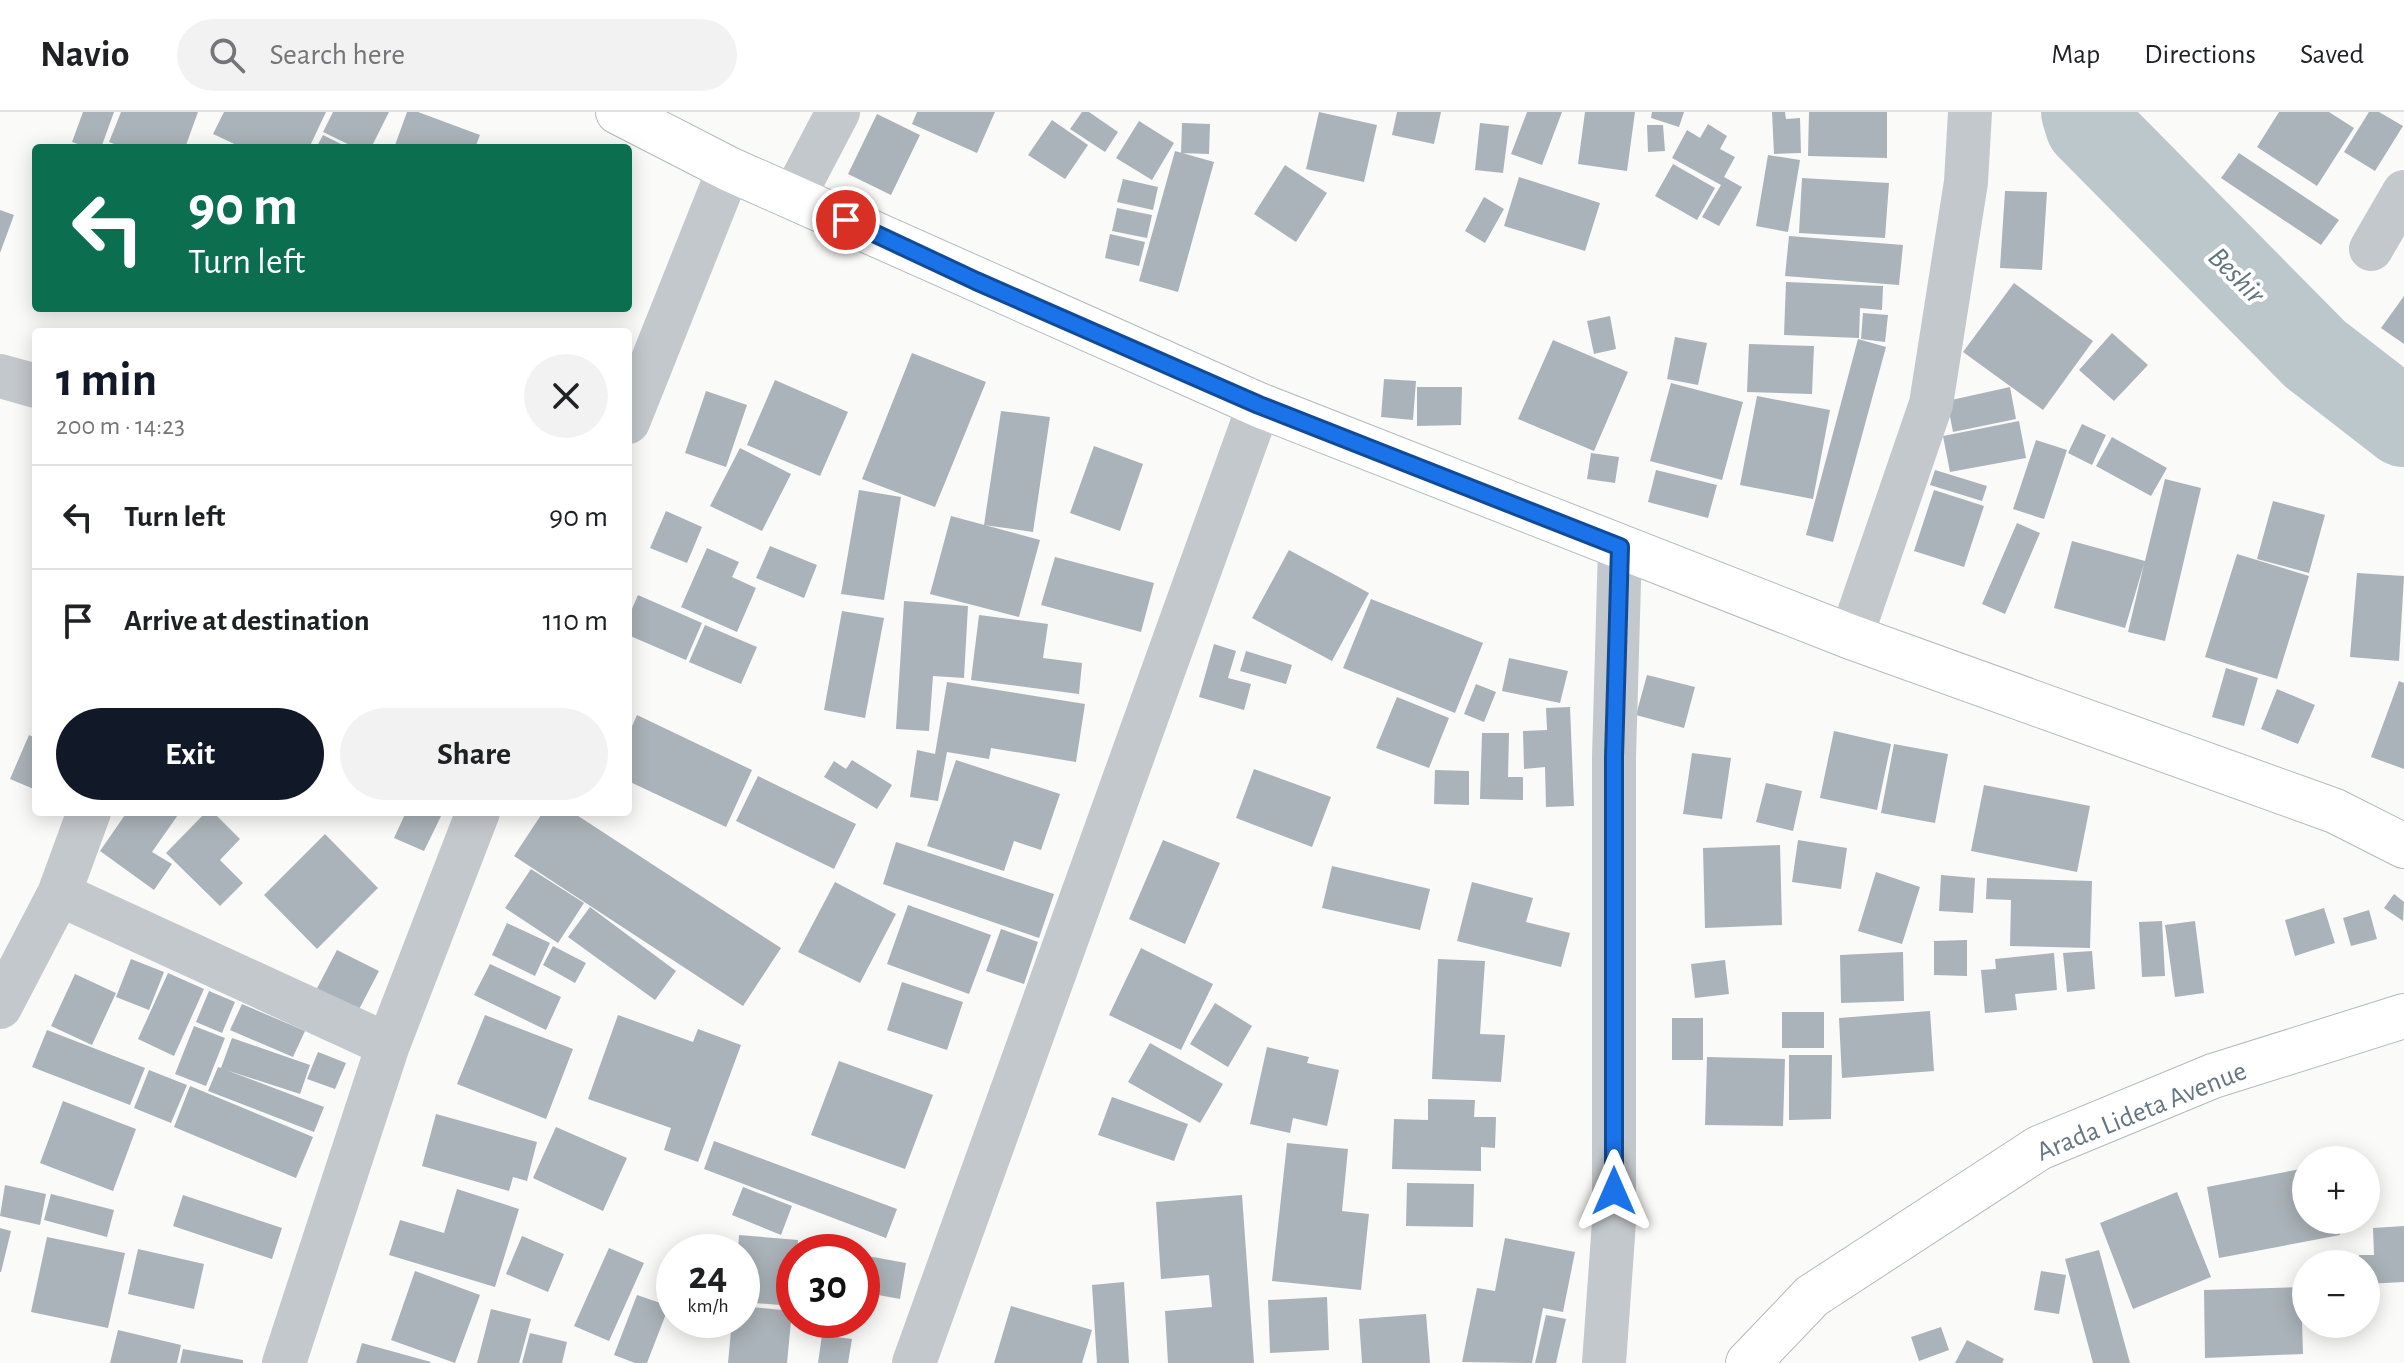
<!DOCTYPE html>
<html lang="en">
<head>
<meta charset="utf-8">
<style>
  body { margin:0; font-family:"Alegreya Sans",sans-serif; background:#f2f2f2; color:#202124; height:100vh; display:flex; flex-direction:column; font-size:30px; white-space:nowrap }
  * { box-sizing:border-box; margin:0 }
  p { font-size:26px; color:#757577 }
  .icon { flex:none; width:44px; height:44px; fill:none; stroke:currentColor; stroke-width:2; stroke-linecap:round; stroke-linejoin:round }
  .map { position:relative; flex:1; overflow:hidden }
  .drawer { position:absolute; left:32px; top:216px; width:600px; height:488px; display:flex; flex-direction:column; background:#fff; border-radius:8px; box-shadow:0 4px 20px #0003 }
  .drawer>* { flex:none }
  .banner { position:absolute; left:32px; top:32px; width:600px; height:168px; border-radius:8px; box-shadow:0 4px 20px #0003; background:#0b6e4f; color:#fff; overflow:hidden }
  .controls { position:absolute; left:2292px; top:1034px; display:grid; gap:16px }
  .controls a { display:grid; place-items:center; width:88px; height:88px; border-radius:50%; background:#fff; box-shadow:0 4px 20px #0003; font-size:40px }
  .speed { position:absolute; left:656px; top:1122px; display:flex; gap:16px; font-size:40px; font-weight:700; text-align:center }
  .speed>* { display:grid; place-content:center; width:104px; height:104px; border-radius:50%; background:#fff; box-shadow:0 4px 20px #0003; line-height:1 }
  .speed small { font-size:20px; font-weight:400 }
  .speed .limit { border:12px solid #d22; background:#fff; color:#111 }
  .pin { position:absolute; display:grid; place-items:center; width:68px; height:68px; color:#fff; margin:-34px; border:4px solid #fff; border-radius:50%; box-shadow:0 2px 8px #0007 }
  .me { position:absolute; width:88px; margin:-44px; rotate:0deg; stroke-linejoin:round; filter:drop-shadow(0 0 6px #0008) }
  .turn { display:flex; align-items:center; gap:28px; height:168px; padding:0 24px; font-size:36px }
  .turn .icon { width:104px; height:104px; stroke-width:2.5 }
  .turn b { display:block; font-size:56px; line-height:68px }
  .round { display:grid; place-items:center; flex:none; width:84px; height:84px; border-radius:42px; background:#f2f2f2 }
  .overview { display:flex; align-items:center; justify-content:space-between; height:136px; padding:0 24px }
  h1 { font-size:48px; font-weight:600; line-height:60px; color:#111827 }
  .primary-button { display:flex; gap:16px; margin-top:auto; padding:16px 24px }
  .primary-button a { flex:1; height:92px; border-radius:48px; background:#111827; color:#fff; font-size:32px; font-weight:600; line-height:92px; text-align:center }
  .primary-button a+a { background:#f2f2f2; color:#202124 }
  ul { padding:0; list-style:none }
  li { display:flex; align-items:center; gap:24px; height:104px; padding:0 24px; border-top:2px solid #e0e0e0 }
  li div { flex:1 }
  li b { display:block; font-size:30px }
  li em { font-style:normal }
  header { display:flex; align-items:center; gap:48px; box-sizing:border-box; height:112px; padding:0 40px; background:#fff; border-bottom:2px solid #e0e0e0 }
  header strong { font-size:38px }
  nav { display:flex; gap:44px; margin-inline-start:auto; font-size:28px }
  .search { width:560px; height:72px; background:#f2f2f2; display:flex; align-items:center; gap:20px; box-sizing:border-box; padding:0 28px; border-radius:44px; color:#757577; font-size:30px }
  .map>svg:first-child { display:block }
</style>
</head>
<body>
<header>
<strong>Navio</strong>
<div class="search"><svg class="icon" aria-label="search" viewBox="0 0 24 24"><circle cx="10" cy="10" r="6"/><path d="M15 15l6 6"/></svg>Search here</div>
<nav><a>Map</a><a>Directions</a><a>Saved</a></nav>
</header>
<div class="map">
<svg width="2404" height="1251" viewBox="0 0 2404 1251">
  <rect width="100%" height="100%" fill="#fafaf8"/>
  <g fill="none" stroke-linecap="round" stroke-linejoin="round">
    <path stroke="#bbc7cb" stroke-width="88" d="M2085,0L2089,13L2315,242L2404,311"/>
  </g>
  <path fill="#aab3b9" d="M83,0H114L101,36H89L72,30Z
    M121,0H198L185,36H125L109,30Z
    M224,0H326L309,36H243L213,22Z
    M333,0H389L371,36H356L323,20Z
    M407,0H418L480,23L475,36H394Z
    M917,0H995L977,41L912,12Z
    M1082,0H1089L1118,20L1105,40L1070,17Z
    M1319,0L1377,13L1364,70L1306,57Z
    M1397,0H1441L1434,32L1392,23Z
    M1527,0H1562L1542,53L1511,42Z
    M1585,0H1635L1627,59L1578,52Z
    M1652,0H1684L1679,15L1651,6Z
    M1772,0H1785L1786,7L1800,6L1801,41L1774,42Z
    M1809,0H1887V46L1808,44Z
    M2279,0H2329L2354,16L2317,74L2257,35Z
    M2369,0H2379L2403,14L2375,59L2344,40Z
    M877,2L920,23L891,83L848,62Z
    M1052,8L1088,33L1065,67L1028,43Z
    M1139,9L1174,31L1152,68L1116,46Z
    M1182,11L1210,12L1209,42L1181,41Z
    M1480,11L1509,14L1503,61L1475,58Z
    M1708,12L1727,24L1720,37L1735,45L1724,65L1742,75L1719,114L1702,105L1721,73L1672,46L1687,18L1700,26Z
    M1647,13H1663L1665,39L1648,40Z
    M323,23L349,36H316Z
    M1175,39L1214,50L1178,180L1139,169Z
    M2239,41L2339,108L2321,133L2221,66Z
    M1768,43L1800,48L1788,120L1756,114Z
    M1673,52L1715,76L1697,108L1655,84Z
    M1285,53L1327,81L1296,130L1254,102Z
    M1519,65L1600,91L1585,139L1504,114Z
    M1802,66L1889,71L1885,126L1799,121Z
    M1123,67L1158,75L1153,98L1117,90Z
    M2005,79L2047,80L2042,158L2000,156Z
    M1484,85L1504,97L1485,131L1465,119Z
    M1117,96L1152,103L1147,126L1112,119Z
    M0,98L14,103L0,141Z
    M1110,122L1145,130L1139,154L1105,146Z
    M1789,124L1903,133L1899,173L1785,164Z
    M1786,170L1883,174L1882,198L1860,196L1859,226L1784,223Z
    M2014,171L2093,229L2043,298L1963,240Z
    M2404,184V232L2381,216Z
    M1863,201L1888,203L1885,230L1861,227Z
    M1610,204L1616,237L1594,242L1587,209Z
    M2112,221L2148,253L2114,289L2079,258Z
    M1675,225L1707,231L1698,273L1667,267Z
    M1858,227L1886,235L1833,430L1806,423Z
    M1553,228L1628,260L1594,339L1518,307Z
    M1749,232L1814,234L1812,282L1747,280Z
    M912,241L986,270L935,395L862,367Z
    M1384,267L1416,269L1413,308L1381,305Z
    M775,268L848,300L820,364L747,333Z
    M1671,271L1743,290L1722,368L1650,349Z
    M1417,275H1462L1461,313L1417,314Z
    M2010,275L2016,307L1953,320L1947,289Z
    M706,279L747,293L726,355L685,341Z
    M1757,284L1830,298L1813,387L1740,373Z
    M1001,299L1050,305L1033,420L984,413Z
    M2019,309L2026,346L1950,360L1943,324Z
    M2082,312L2106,323L2092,353L2068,341Z
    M2112,325L2167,356L2151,384L2096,354Z
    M2036,328L2067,338L2044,407L2013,397Z
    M1094,334L1143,352L1120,419L1070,401Z
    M740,336L791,362L762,419L710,394Z
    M1591,341L1619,345L1615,371L1587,367Z
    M1656,358L1717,373L1708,406L1648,390Z
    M1935,358L1987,374L1982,389L1930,373Z
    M2165,367L2201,376L2165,529L2128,520L2144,452L2125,516L2054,496L2072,429L2145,449Z
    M859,378L901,385L884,488L841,482Z
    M1934,378L1984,394L1964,455L1914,439Z
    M2273,389L2325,403L2309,461L2257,447Z
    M666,399L702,415L687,451L650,436Z
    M951,404L1040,428L1019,505L930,482Z
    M2017,411L2040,421L2005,502L1982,492Z
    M770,434L817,453L804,486L756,466Z
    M707,436L739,450L732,465L756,476L737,520L681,495Z
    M1289,438L1369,481L1332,549L1252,506Z
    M2237,442L2309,464L2277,567L2205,545Z
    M1055,445L1154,471L1141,520L1041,493Z
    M2357,461L2404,464L2399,549L2350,545Z
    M638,483L702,511L686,548L628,523V506Z
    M1371,487L1483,531L1455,601L1343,556Z
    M904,489L968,494L964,566L933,564L929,619L896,617Z
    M842,499L884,506L865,606L824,598Z
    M979,503L1048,512L1043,546L1082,551L1079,582L971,568Z
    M705,513L757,535L741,572L689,550Z
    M1214,532L1236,539L1228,566L1251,572L1244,598L1199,585Z
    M1246,539L1292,553L1286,572L1240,559Z
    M1509,546L1568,559L1560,591L1502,579Z
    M2226,556L2258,566L2244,614L2212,605Z
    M1647,563L1695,575L1684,616L1636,603Z
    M2399,569L2404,571V657L2371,645Z
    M947,570L1085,592L1076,650L991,636L989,647L947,640L938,689L910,685L917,638L935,642Z
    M1476,572L1496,580L1484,610L1464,602Z
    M2277,577L2315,593L2298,632L2261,617Z
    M1397,585L1449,606L1429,656L1376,636Z
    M1570,595L1574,694L1546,695L1545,655L1524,657L1523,619L1547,618L1546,596Z
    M637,603L752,658L726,715L628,669V623Z
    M1834,619L1891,632L1877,698L1820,686Z
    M1482,621H1509L1508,665H1523V688L1480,687Z
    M29,623L36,626V678L10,667Z
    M1894,632L1948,642L1935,711L1881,701Z
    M1692,641L1731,646L1722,707L1683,702Z
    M852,648L892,673L877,697L824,665L834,649L846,657Z
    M956,648L1060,682L1041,738L1014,729L1004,759L927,734Z
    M1254,657L1331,685L1312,735L1236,706Z
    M1435,658L1469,659V693L1434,692Z
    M758,664L856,712L834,757L736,709Z
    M1766,671L1802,679L1793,719L1756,710Z
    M1984,673L2090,694L2077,760L1971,739Z
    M127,700H180L152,740L172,752L154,778L100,739Z
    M206,700H213L240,727L220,748L243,771L220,794L166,741Z
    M406,700H443L424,739L394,726Z
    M543,700H572L781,836L743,894L514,744Z
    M325,722L378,776L317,837L264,783Z
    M1163,728L1220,751L1185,832L1129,807Z
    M1798,728L1847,736L1841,777L1792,770Z
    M896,730L1054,782L1039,826L883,772Z
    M1780,733L1782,813L1705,816L1703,736Z
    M1332,754L1430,777L1420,818L1322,796Z
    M531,757L584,791L558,831L505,796Z
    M1876,760L1920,775L1902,832L1858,819Z
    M1941,763L1975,766L1973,801L1939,799Z
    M1987,766L2092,769L2090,836L2010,834L2011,788L1986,787Z
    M835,770L896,802L860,871L798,840Z
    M1472,770L1533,786L1526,810L1570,821L1561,855L1457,829Z
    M2394,782L2404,790L2403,809L2384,796Z
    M908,793L991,823L969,882L887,852Z
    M590,795L676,859L655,888L568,825Z
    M2324,796L2335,831L2295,844L2285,808Z
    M2369,798L2377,827L2351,834L2343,806Z
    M2162,809L2165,864L2142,865L2139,810Z
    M2195,809L2204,881L2175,885L2165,813Z
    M507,811L550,831L535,864L492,843Z
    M1001,817L1038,830L1024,872L986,859Z
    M1967,828V864L1934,863V829Z
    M553,834L586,851L575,871L543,853Z
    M1141,836L1213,872L1181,938L1109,903Z
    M337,838L379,859L355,905L314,882Z
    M2092,839L2095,877L2067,880L2063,841Z
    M1903,840L1904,889L1841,891L1840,843Z
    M2054,841L2057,878L2015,882L2017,898L1985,901L1981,858L1996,857L1995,847Z
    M131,847L164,860L149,898L116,885Z
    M1438,847L1485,849L1480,922L1505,923L1501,970L1432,967Z
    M1725,848L1729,882L1695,886L1691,852Z
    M490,852L561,885L546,918L474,883Z
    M168,861L204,877L174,944L138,927Z
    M75,862L116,881L92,933L51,914Z
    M902,870L963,890L947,938L887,918Z
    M209,879L235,890L222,921L196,910Z
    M1215,891L1252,914L1228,955L1190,932Z
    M242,892L305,919L293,945L230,918Z
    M1930,899L1934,959L1842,966L1839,906Z
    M1782,900H1824V936H1782Z
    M485,903L573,937L546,1007L457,972Z
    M618,903L693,930L698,917L741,933L698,1050L664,1038L671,1016L588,987Z
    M1672,906H1703V948H1672Z
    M194,914L225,926L206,974L175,962Z
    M47,918L145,956L130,993L32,955Z
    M232,926L310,953L300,982L226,958L324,995L314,1020L208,979L218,955L221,956Z
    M1150,931L1223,972L1200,1011L1128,970Z
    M1267,935L1309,945L1307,951L1339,958L1327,1014L1293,1006L1290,1021L1250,1012Z
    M318,940L346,951L335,977L307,967Z
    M1789,943H1832L1831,1007L1789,1008Z
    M1707,945L1785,947L1783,1014L1705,1013Z
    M839,949L933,983L905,1057L811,1023Z
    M149,958L187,973L171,1011L134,996Z
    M190,974L313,1025L296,1066L174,1015Z
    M1112,985L1188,1012L1174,1049L1098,1023Z
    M1428,987L1475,988L1474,1005H1496L1495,1036L1481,1035V1059L1392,1057L1394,1007L1428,1008Z
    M63,989L136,1017L113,1079L40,1051Z
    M436,1002L537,1030L527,1069L513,1065L509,1079L422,1054Z
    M556,1015L627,1046L603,1099L533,1066Z
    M714,1029L897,1097L886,1126L704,1057Z
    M1287,1031L1348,1037L1342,1099L1369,1102L1361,1178L1272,1169Z
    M2306,1056V1108H2337L2340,1123L2219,1146L2207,1075Z
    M1407,1071L1474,1072L1473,1115L1406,1114Z
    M5,1073L46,1082L40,1113L0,1104Z
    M743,1075L792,1094L781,1123L732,1103Z
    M457,1077L519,1097L495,1175L389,1143L400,1108L444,1121Z
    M2177,1080L2211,1165L2133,1197L2100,1111Z
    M51,1082L114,1098L107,1125L44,1108Z
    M183,1083L282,1116L272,1147L173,1114Z
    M1242,1083L1254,1251H1168L1165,1199L1212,1195L1209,1163L1161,1167L1156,1090Z
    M2404,1114V1170L2366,1172V1152H2359V1143H2374L2373,1116Z
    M0,1116L11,1119L1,1160H0Z
    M739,1123L798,1128L797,1140H794L792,1194L742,1190V1140H738Z
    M522,1124L564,1142L548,1180L506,1162Z
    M47,1125L125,1141L108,1216L31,1200Z
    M1505,1126L1575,1140L1563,1200L1543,1196L1532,1251L1462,1250L1477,1176L1495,1179Z
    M609,1136L644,1151L609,1229L574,1214Z
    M138,1137L204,1152L194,1197L128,1182Z
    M2099,1138L2130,1251H2093L2065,1147Z
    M862,1143L906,1151L900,1187L862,1180Z
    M415,1159L480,1183L455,1251L391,1228Z
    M2041,1159L2066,1163L2059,1202L2034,1198Z
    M1124,1170L1129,1251H1097L1092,1173Z
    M2301,1175L2303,1242L2205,1246L2204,1178Z
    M637,1183L669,1194L647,1251H635L614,1243Z
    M1327,1185L1329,1238L1270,1241L1268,1188Z
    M742,1194L792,1199L787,1251H728L732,1208H742Z
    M1011,1194L1092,1218L1082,1251H994Z
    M491,1197L531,1207L519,1251H477Z
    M1426,1202L1430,1251H1362L1359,1207Z
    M1546,1203L1566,1207L1556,1251H1535Z
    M1941,1215L1949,1238L1919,1249L1911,1225Z
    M118,1218L181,1233L177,1251H110Z
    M530,1221L567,1230L562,1251H522Z
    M822,1223L852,1227L848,1251H818Z
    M1967,1228L2004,1247L2002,1251H1955Z
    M362,1231L431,1250L430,1251H356Z
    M183,1237L243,1248V1251H180Z"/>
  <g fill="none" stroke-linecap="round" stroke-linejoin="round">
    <g stroke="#b3babf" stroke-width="46">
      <path id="secondary" d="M618,0L729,57L1259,293L1851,525L2335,699L2404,734"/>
    </g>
    <g stroke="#b4b9bd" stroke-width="46">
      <path id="highway" d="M1748,1251L1812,1184L2039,1036L2213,964L2404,904"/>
    </g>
    <path stroke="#c3c8cc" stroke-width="44" d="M794,84L838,0
      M2371,137L2404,80
      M0,264L36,274
      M628,310L729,57
      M1851,525L1931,292L1966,70L1970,0
      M59,782L388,933
      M0,895L59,782L89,700
      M284,1251L388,933L478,700
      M914,1251L1259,293
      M1604,1251L1614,1110V645L1620,435"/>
    <use href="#secondary" stroke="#fff" stroke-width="44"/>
    <use href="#highway" stroke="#fff" stroke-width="44"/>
  </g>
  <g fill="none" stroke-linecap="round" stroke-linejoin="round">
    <g stroke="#114b97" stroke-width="20">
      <path id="route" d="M846,108L976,169L1259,293L1620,435L1614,645V1079"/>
    </g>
    <use href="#route" stroke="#1a73e8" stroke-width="14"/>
  </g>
  <g text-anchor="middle" stroke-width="8" stroke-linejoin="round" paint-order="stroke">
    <g font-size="28" fill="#657683" stroke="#fff">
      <text transform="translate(2141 998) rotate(-22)" y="10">Arada Lideta Avenue</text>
    </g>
    <g font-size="30" font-style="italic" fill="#60757c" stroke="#fff">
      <text transform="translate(2237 163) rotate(45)" y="10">Beshir</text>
    </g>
  </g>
</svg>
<div class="controls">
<a>+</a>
<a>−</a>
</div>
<div class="speed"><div>24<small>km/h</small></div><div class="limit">30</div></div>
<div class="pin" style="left:846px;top:108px;background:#d93025"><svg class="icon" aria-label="arrive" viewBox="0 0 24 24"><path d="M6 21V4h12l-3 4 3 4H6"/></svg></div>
<svg class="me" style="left:1614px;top:1079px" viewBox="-20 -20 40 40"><path d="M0-17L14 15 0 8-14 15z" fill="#1a73e8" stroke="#fff" stroke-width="4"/></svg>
<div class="banner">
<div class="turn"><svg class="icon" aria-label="left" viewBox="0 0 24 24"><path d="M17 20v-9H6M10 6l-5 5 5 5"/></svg><div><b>90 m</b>Turn left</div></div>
</div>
<section class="drawer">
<div class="overview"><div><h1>1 min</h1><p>200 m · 14:23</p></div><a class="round"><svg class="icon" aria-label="close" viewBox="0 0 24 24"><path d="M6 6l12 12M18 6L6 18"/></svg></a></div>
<ul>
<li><svg class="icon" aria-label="left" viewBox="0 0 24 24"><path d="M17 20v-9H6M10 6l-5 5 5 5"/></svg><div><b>Turn left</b></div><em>90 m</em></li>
<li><svg class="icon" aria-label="arrive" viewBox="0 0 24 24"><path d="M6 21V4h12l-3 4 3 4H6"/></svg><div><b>Arrive at destination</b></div><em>110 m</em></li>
</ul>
<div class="primary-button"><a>Exit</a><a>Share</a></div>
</section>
</div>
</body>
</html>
